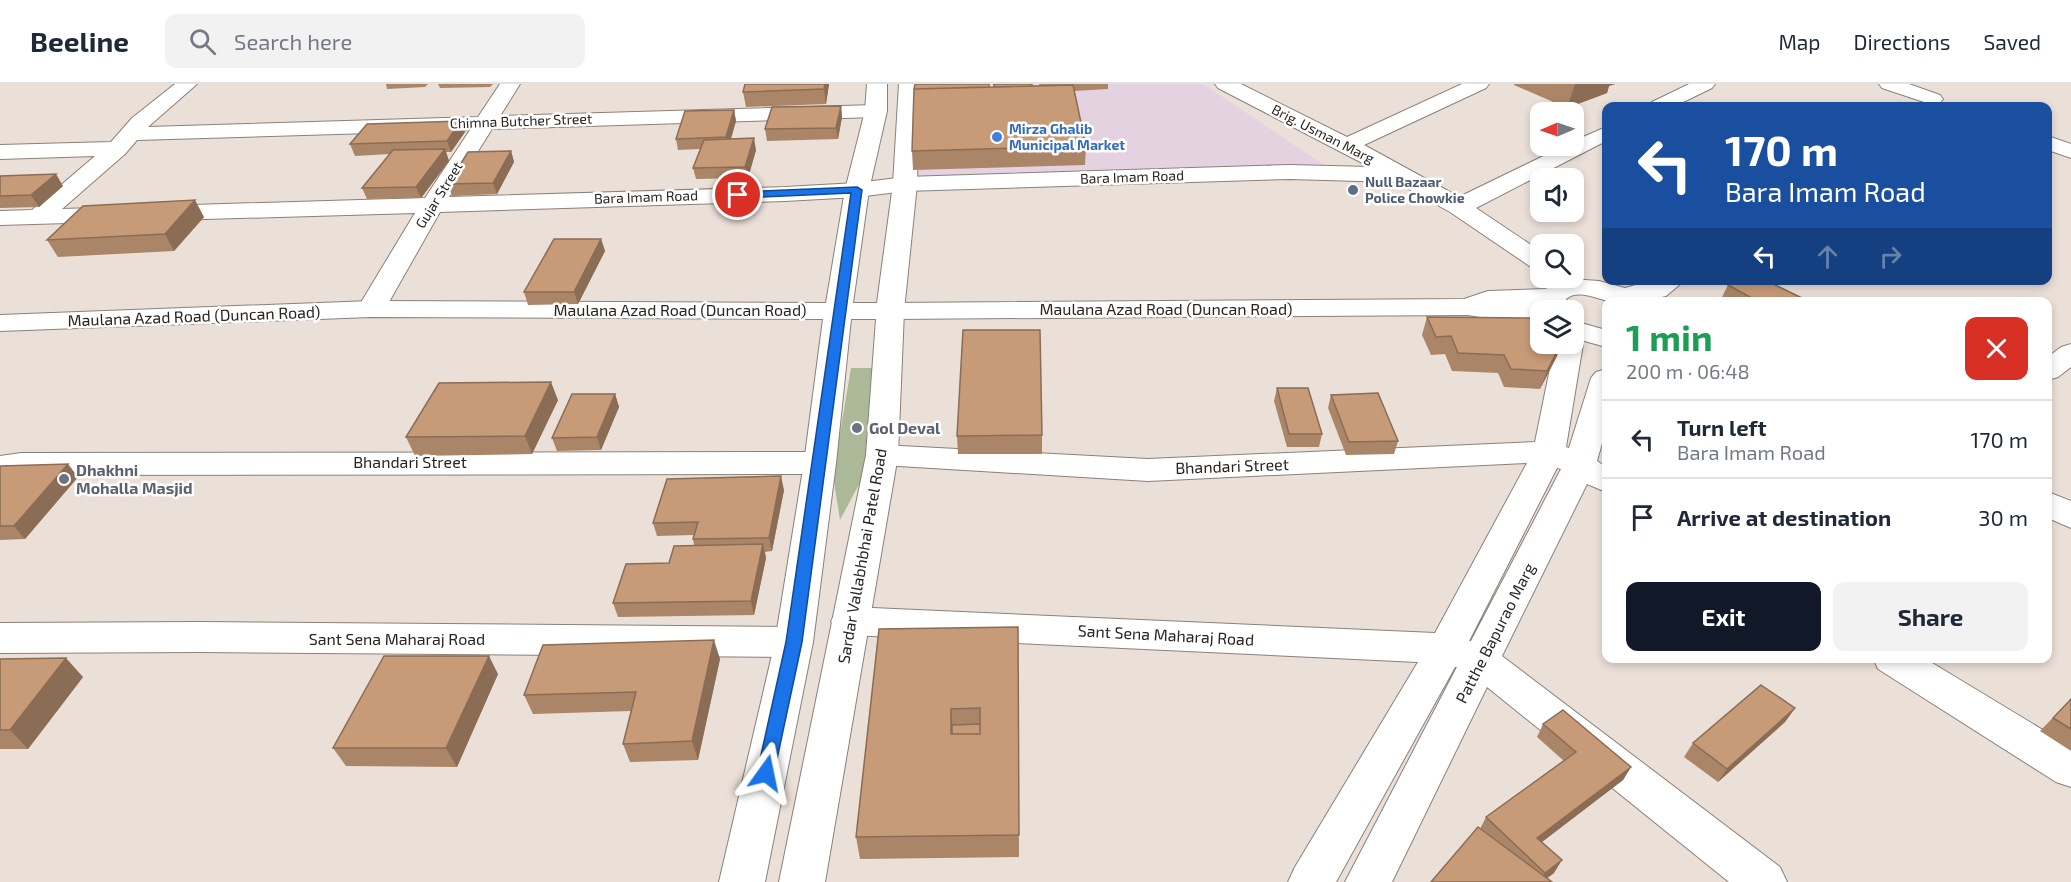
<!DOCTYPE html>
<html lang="en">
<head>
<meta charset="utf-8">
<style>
  body { margin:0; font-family:"Exo 2",sans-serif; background:#f2f2f3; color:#1f2937; height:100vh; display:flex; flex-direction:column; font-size:22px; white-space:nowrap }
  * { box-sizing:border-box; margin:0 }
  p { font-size:20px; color:#747a83 }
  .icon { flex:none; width:33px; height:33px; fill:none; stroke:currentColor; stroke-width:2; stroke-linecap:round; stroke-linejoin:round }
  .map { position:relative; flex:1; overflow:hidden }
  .sheet { position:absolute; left:1602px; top:213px; width:450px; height:366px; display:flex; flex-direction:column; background:#fff; border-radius:12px; box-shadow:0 3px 9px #0003 }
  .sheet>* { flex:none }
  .guide { position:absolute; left:1602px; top:18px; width:450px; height:183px; border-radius:12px; box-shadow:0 3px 9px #0003; background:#1a4fa0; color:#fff; overflow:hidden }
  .needle { width:39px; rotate:268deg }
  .tools { position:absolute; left:1530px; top:18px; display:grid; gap:12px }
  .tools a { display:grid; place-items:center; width:54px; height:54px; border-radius:12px; background:#fff; box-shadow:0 3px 9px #0003; font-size:30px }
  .pin { position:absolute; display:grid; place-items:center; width:51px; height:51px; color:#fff; margin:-26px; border:3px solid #fff; border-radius:50%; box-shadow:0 2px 6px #0007 }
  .me { position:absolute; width:66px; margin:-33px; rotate:12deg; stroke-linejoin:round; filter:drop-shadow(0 0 4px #0008) }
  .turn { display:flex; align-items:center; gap:21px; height:126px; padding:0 24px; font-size:27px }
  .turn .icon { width:78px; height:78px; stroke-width:2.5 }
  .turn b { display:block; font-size:42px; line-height:51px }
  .lanes { display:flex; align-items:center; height:57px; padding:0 24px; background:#0003; justify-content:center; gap:30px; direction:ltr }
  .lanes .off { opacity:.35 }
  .round { display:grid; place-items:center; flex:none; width:63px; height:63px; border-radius:12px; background:#f2f2f3 }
  .summary { display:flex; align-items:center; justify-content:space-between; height:102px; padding:0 24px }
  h1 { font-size:36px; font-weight:700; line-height:45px; color:#1e9e55 }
  .button { display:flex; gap:12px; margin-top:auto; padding:12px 24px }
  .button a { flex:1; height:69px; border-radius:12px; background:#111827; color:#fff; font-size:24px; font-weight:700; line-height:69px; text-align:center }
  .button a+a { background:#f2f2f3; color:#1f2937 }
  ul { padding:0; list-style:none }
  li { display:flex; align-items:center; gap:18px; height:78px; padding:0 24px; border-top:2px solid #e0e1e3 }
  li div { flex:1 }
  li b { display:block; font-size:22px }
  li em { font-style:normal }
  header { display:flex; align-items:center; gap:36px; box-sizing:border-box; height:84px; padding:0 30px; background:#fff; border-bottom:2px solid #e0e1e3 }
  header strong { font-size:28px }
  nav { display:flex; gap:33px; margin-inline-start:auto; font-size:21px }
  .search { width:420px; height:54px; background:#f2f2f3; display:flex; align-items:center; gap:15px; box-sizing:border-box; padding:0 21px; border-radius:12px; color:#747a83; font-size:22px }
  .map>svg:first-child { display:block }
</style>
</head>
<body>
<header>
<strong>Beeline</strong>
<div class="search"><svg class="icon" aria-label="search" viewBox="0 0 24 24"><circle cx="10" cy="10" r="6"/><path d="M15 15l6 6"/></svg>Search here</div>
<nav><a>Map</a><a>Directions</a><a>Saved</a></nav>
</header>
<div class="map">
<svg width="2071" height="798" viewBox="0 0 2071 798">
  <rect width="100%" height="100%" fill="#ebe0d8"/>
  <path fill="#e5d2e1" d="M905,0H1203L1329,84L898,96Z"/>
  <path fill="#acb999" d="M851,284H878L864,391L840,436L833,391Z"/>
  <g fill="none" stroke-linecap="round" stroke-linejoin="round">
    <g stroke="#8a8179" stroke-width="2">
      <path id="minor" d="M175,0H197L148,43L478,33L500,0H520L500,32L876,21L883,23L887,27L883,31L876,33L492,45L449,113L785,103L857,99L905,93L1290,81L1370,83L1218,4L1215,0H1241L1347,53L1462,0H1489L1486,4L1364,61L1459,113L1564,62H1574V57L1606,43V57L1476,124L1540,167V186L1531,183L1450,128L1396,98L1290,95L905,107L857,113L785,117L440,128L385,225L381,231L371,233L361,231L357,225L415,129L0,141V127L32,126L95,72L0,75V61L111,58L132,34ZM470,46L425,114L62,125L125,70L137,56Z
        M1689,0H1715L1712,4L1675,22H1649L1652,18Z
        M1879,0H1909L1940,11L1943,15L1940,19L1933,21L1882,4Z
        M2048,52L2071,60V74L2048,66Z
        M1570,195L1599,197L1625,204L1653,196H1685L1666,212L1647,216L1648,218C1637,218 1625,219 1613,218C1599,216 1578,204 1566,215L1565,226H1540V236H1498L1468,231L890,235L880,233L876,227L880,221L890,219L1464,215L1488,207L1546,205L1549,201Z
        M1574,237L1606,246V263L1581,256L1583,260L1566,363L1569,364L1591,294L1596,288L1606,285V345L1597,377L1606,383V408L1587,400L1502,572L1780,783L1787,798H1729L1487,603L1392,798H1345L1457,583H1455L1336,798H1288L1295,783L1418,578L850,551L837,547L831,537L837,527L850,523L1435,549L1527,379L1148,397L882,381L871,378L866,371L871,364L882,361L1148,375L1535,358L1555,260H1574ZM1557,384L1561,385L1471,557H1469Z
        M2071,260V283L2058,293L2048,296V273L2061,263Z
        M820,368L831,371L836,379L831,387L820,390L21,391L0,394V372L21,369Z
        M2048,408L2071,417V444L2048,434Z
        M200,538L794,543L807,548L813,558L807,568L794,573L200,568L0,569V539Z
        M1873,574H1924L2071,663V703L2056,698L1878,585Z"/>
    </g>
    <g stroke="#8a8179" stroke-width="2">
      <path id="major" d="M867,0H887V27L869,106L853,219H877L893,100L899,0H919L917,100L904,227L898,371L825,798H779L866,371L876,235H851L836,379L813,558L765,798H719L775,558L804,379L823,235L371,233L0,247V231L371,217L826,219L845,106L865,27Z"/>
    </g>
    <use href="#minor" fill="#fff" fill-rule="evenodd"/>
    <use href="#major" fill="#fff" fill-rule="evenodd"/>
  </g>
  <path fill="#ab8567" d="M386,0H428L425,3L387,5Z
    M438,0H493L490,3L440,4Z
    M829,0L826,20L746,23L743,8Z
    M993,0H1032V2H1040L1039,0H1108V5L1074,7L1086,62L1085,81L913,86L912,67L989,3H994Z
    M1514,0H1615L1609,2L1607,9L1567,24L1514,1Z
    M841,22L842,33L838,55L767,57L765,45Z
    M734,26L736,37L731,55L756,66L748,94L696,95L693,84L700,65L678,66L676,55Z
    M465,48L451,68H446L449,77L421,114L367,115L362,104L390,70L355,72L350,60Z
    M511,67L514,78L497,110L452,112L448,100Z
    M0,92L63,102L39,123L0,124Z
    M204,133L174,167L58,173L47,156Z
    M601,155L605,167L578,220L528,221L524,208Z
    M1728,201L1803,218H1730L1722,213Z
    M1427,233L1557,272L1540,305L1504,303L1498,289L1452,287L1445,270L1431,271L1422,251Z
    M1277,304L1322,350L1319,363H1287L1274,317Z
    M615,310L619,323L601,366L557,367L552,354Z
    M1331,311L1398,357L1394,370L1346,371L1328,324Z
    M558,316L532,370L415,372L406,353Z
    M1042,351V370H958L957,352Z
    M0,382L78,393L25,455L0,456Z
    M784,406L772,467L765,468L766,474L754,531L618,533L613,519L694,461L693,455L694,451L657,452L653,439Z
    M1018,543L1019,773L860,775L856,753L879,545Z
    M0,575L83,593L28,665H0Z
    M720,575L698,676L630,678L623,660L631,627L533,630L524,611Z
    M498,590L457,683L346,682L333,664Z
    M2071,615V667L2040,647Z
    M1795,624L1785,638L1718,698L1684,673L1693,659Z
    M1543,640L1631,683L1623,696L1542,758L1554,789L1547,794L1480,745L1486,733L1564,677L1537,653Z"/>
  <path fill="#8b6c54" d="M825,0H829L826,20L824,5Z
    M1575,0H1615L1609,2L1607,9L1567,24Z
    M841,22L842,33L838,55L836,44Z
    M734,26L736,37L728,64L726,53Z
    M461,37L465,48L451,68L447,57Z
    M754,54L756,66L748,94L745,83Z
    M445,65L449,77L421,114L416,103Z
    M511,67L514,78L497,110L493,99Z
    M56,90L63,102L39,123L31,111Z
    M195,116L204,133L174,167L165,150Z
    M601,155L605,167L578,220L574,208Z
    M1561,260L1557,272L1540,305L1547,287Z
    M551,298L558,316L532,370L525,352Z
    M615,310L619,323L601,366L597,353Z
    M68,380L78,393L25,455L14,442Z
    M781,392L784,406L772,467L769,454Z
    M763,460L766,474L754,531L751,517Z
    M714,556L720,575L698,676L692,657Z
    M489,572L498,590L457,683L446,664Z
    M66,574L83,593L28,665L10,646Z
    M1795,624L1785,638L1718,698L1727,685Z
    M951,625L953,648V666L951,650Z
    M1631,683L1623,696L1530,767L1537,754Z
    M1562,776L1554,789L1542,798H1540L1545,789Z"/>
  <path fill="#c79b78" stroke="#8b6c54" stroke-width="1.5" fill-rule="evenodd" d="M745,0H825L824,5L743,8Z
    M915,0H989V3L914,5Z
    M994,0H1032V2L994,3Z
    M1073,1L1086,62L912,67L914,5Z
    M841,22L836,44L765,45L772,23Z
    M734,26L726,53L676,55L685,27Z
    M461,37L447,57L350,60L367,40Z
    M754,54L745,83L693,84L704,56Z
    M445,65L416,103L362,104L393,66Z
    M511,67L493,99L448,100L468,68Z
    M56,90L31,111L0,112V92Z
    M195,116L165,150L47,156L83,122Z
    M554,155H601L574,208H524Z
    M1751,196H1765L1804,215L1800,218H1759L1728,201Z
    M1427,233L1534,234L1540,236V260H1561L1547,287L1511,285L1504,271L1458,269L1451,252L1436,253Z
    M963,246H1040L1042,351L957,352Z
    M551,298L525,352L406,353L439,299Z
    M1277,304H1308L1322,350H1289Z
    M1378,309L1398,357L1349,358L1331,311Z
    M572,310H615L597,353L552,354Z
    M68,380L14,442H0V382Z
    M781,392L769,454L693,455L698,438L653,439L667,395Z
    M763,460L751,517L613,519L626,480L669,479L674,462Z
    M1018,543L1019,751L856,753L879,545ZM980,624V650H951V625Z
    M714,556L692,657L623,660L636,608L524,611L543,561Z
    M384,572H489L446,664H333Z
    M66,574L10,646H0V575Z
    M1761,601L1795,624L1727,685L1693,659Z
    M2071,615V645L2053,634Z
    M1563,626L1631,683L1537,754L1562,776L1545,789L1486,733L1576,668L1543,640Z
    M980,640V650H952V641Z
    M1478,743L1552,798H1431Z"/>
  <path fill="#1a73e8" stroke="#114b97" stroke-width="1.5" d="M857,103L862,106L802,558L774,689L772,694L766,696L759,694L757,689L786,558L851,109L738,114L734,111L738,108Z"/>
  <circle fill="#3f7fe0" stroke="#fff" stroke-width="2" cx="997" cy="53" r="6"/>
  <circle fill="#5c6f8a" stroke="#fff" stroke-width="2" cx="1353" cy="106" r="6"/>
  <g fill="#6b7280" stroke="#fff" stroke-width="2">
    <circle cx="857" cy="344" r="6"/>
    <circle cx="64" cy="395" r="6"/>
  </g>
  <g text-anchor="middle" stroke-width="5" stroke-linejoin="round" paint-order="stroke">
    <g font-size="14" fill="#282421" stroke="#fff">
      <text transform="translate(521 37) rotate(-2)" y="5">Chimna Butcher Street</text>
      <text transform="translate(1323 50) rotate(27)" y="5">Brig. Usman Marg</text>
      <text transform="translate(1132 93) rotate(-2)" y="5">Bara Imam Road</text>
      <text transform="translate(439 111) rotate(-58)" y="5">Gujar Street</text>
      <text transform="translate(646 113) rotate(-2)" y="5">Bara Imam Road</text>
    </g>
    <g font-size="14" font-weight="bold" fill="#366cbe" stroke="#fff" text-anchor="start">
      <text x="1009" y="50">Mirza Ghalib<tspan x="1009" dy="16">Municipal Market</tspan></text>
    </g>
    <g font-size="14" font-weight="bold" fill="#4e5e75" stroke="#fff" text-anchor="start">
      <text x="1365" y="103">Null Bazaar<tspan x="1365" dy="16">Police Chowkie</tspan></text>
    </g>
    <g font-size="16" fill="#282421" stroke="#fff">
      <text x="1166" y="231">Maulana Azad Road (Duncan Road)</text>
      <text x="680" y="232">Maulana Azad Road (Duncan Road)</text>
      <text transform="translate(194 232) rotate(-2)" y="6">Maulana Azad Road (Duncan Road)</text>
      <text x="410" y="384">Bhandari Street</text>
      <text transform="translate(1232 382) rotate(-2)" y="6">Bhandari Street</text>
      <text transform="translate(862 472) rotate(-80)" y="6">Sardar Vallabhbhai Patel Road</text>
      <text transform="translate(1495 549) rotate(-63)" y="6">Patthe Bapurao Marg</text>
      <text transform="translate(1166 551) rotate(3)" y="6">Sant Sena Maharaj Road</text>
      <text x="397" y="561">Sant Sena Maharaj Road</text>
    </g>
    <g font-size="16" font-weight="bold" fill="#5b616d" stroke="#fff" text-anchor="start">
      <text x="869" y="350">Gol Deval</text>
      <text x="76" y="392">Dhakhni<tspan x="76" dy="18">Mohalla Masjid</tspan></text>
    </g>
  </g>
</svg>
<div class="tools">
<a><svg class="needle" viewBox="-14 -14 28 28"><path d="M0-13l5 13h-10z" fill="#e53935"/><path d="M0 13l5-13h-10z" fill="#747a83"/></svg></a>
<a><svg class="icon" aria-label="sound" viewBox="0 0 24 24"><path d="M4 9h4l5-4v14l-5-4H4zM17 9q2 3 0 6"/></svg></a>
<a><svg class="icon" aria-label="search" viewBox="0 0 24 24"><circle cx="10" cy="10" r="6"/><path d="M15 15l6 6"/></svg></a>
<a><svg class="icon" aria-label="layers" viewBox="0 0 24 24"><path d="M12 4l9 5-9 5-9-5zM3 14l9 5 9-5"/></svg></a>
</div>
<div class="pin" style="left:738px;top:111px;background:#d93025"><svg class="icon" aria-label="arrive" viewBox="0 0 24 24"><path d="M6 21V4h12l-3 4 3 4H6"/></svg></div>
<svg class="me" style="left:766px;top:689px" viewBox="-20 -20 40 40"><path d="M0-17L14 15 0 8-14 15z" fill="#1a73e8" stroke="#fff" stroke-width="4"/></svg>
<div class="guide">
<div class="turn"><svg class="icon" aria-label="left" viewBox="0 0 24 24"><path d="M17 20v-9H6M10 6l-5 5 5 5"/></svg><div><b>170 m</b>Bara Imam Road</div></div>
<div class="lanes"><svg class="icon" aria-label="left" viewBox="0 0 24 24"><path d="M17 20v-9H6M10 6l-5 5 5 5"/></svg><svg class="icon off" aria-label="ahead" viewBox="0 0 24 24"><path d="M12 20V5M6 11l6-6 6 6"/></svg><svg class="icon off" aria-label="right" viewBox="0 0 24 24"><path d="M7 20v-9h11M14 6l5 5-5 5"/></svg></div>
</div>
<section class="sheet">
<div class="summary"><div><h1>1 min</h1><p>200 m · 06:48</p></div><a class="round" style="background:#d93025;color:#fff"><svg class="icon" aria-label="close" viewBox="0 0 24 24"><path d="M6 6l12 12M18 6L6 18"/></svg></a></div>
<ul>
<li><svg class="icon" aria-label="left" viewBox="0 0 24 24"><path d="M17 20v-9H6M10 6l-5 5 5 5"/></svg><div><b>Turn left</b><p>Bara Imam Road</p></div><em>170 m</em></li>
<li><svg class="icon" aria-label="arrive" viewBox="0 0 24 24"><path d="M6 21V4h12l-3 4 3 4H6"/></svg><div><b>Arrive at destination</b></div><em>30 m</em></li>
</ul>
<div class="button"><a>Exit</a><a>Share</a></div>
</section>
</div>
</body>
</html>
